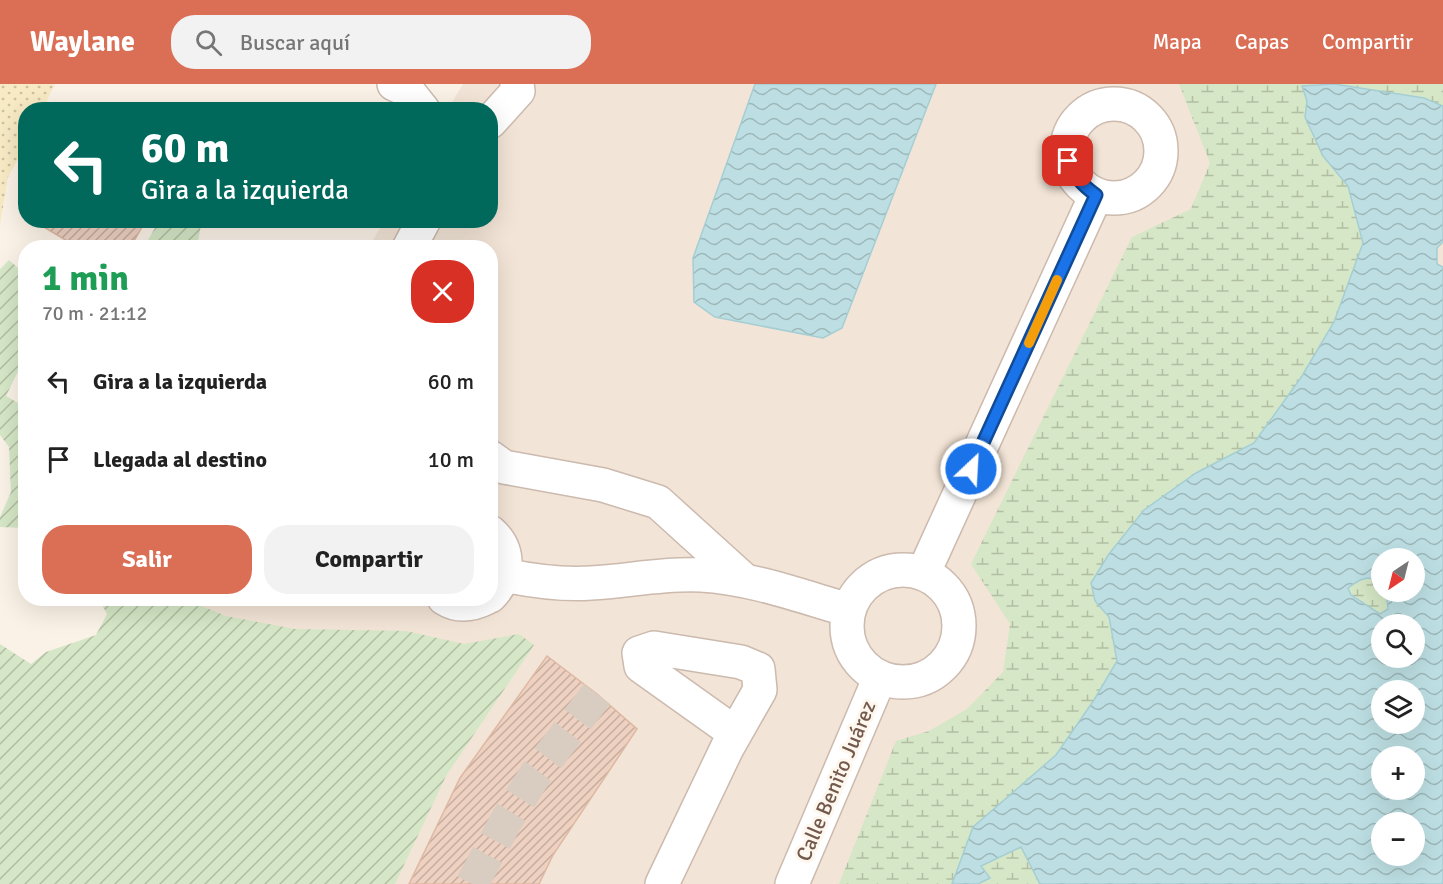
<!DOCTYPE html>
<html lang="es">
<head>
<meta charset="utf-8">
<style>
  body { margin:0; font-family:Signika,sans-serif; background:#f2f2f2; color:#222; height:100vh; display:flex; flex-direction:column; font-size:22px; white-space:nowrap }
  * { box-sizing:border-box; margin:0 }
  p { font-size:20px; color:#767676 }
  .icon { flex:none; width:33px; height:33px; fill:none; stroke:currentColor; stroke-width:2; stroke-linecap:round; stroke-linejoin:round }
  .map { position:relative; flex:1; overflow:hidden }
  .side { position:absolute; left:18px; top:156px; width:480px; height:366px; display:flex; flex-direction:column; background:#fff; border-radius:24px; box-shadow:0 6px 24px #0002 }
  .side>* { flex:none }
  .guide { position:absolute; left:18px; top:18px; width:480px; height:126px; border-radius:24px; box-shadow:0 6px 24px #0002; background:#00695c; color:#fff; overflow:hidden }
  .needle { width:39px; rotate:215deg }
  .buttons { position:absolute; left:1371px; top:464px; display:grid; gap:12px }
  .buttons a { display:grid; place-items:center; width:54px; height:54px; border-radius:50%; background:#fff; box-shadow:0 6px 24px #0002; font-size:30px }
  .pin { position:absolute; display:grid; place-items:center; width:51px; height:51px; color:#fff; margin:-26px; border-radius:12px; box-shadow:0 3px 9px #0006 }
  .me { position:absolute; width:66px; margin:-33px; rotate:25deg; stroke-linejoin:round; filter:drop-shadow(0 0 4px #0008) }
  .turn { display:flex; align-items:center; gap:21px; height:126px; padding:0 24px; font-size:27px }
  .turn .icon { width:78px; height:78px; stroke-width:2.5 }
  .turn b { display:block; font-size:42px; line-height:51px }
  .round { display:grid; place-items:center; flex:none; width:63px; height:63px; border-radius:24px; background:#f2f2f2 }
  .headline { display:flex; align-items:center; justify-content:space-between; height:102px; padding:0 24px }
  h1 { font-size:36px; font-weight:800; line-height:45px; color:#1e9e55 }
  .cta { display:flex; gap:12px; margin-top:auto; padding:12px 24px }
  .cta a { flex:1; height:69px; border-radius:24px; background:#db6f56; color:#fff; font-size:24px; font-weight:800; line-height:69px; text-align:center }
  .cta a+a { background:#f2f2f2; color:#222 }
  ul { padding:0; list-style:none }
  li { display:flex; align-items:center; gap:18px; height:78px; padding:0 24px }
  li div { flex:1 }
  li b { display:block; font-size:22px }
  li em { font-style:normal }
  header { display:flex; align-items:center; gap:36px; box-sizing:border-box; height:84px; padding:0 30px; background:#db6f56; color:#fff }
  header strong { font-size:28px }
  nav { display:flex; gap:33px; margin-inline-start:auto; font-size:21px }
  .search { width:420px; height:54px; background:#f2f2f2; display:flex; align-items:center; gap:15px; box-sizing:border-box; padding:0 21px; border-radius:24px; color:#767676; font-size:22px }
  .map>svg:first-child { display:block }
</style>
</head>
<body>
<header>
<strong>Waylane</strong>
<div class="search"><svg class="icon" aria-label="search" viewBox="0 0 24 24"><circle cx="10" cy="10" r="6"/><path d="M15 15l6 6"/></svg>Buscar aquí</div>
<nav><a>Mapa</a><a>Capas</a><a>Compartir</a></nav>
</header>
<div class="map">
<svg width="1443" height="800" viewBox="0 0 1443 800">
  <defs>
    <pattern id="wetland-marsh" width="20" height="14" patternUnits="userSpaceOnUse" patternTransform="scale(1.5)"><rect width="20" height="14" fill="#d5e7c6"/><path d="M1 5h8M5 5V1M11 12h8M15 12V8" fill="none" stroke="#b1bea3"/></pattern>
    <pattern id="sand-dots" width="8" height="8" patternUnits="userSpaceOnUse" patternTransform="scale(1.5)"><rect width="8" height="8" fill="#f7eac4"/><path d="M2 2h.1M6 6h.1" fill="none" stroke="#ccc1a1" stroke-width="1.8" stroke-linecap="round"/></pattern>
    <pattern id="garden-furrows" width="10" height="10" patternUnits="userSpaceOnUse" patternTransform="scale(1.5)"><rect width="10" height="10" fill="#d5e7c6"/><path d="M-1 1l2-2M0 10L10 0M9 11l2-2" fill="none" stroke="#b1bea3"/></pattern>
    <pattern id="water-waves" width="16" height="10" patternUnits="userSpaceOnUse" patternTransform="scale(1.5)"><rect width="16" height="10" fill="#bddfe3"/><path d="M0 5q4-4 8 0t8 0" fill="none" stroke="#9eb8ba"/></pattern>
    <pattern id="building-hatch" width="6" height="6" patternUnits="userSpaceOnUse" patternTransform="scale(1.5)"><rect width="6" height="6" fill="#eed1c1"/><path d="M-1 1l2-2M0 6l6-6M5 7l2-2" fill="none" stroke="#c5ad9f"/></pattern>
  </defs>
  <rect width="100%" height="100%" fill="#fbf2e7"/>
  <path fill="#f2e4d6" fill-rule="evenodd" d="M463,0H1443V800H2L166,515L490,514V164L369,163L384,137L490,136V26L448,25ZM1382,474H1414V507H1382ZM1382,540H1414V573H1382ZM1382,606H1414V639H1382ZM1382,672H1414V705H1382ZM1382,738H1414V771H1382Z"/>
  <path fill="url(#wetland-marsh)" d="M1179,0H1321L1302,2L1307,17L1305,33L1323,72L1348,102L1363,159L1334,238L1302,292L1254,359L1196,389L1144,426L1109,470L1091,499L1095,517L1109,533L1117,576L1094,616L1056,671L973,743L952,800H839L896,657L929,647L967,625L1003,588L1010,540L971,480L1132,153L1191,125L1210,79Z
    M1334,0H1443V22L1424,14Z
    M1374,493L1381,499L1382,507H1386L1388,525L1380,530L1351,510L1348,503L1361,494Z
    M1021,763L1040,800H978L990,794L981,782Z"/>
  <path fill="url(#sand-dots)" d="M0,0H55L48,14L45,25L26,26L25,66L22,68L8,93L0,141Z"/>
  <path fill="url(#garden-furrows)" d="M159,137H194L201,141L197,163H144Z
    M9,176L25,190V273L6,312L25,323V444L0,443V433L11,408L9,363L0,351V185Z
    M99,515H185L226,532L295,545L406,547L464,560L519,550L534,561L446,692L395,800H0V560L31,580L46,568L96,551L107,530Z"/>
  <path fill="url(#water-waves)" stroke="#a4ced4" stroke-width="1.5" fill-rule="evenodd" d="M755,0H936L842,244L823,254L715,233L694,218L693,174Z
    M1334,0L1424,14L1443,22V158L1437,164V180L1443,183V800H1040L1021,763L981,782L990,794L978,800H952L973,743L1056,671L1094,616L1117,577L1109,533L1095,517L1091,499L1109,470L1144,426L1196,389L1254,359L1302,292L1334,238L1363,159L1348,102L1323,72L1305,33L1307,17L1302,2ZM1382,474H1414V507H1386L1388,525L1380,530L1351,511L1348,504C1360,495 1368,490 1381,499ZM1382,540H1414V573H1382ZM1382,606H1414V639H1382ZM1382,672H1414V705H1382ZM1382,738H1414V771H1382Z"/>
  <path fill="url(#building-hatch)" stroke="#dfb8a2" stroke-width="1.5" d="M32,136H146L130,164H79Z
    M547,572L597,610L637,645L553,771L539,800H409L460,694Z"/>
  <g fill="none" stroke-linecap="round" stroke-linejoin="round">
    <path stroke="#d9ccc0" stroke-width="33" stroke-dasharray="33 16" stroke-linecap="butt" d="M472,800L506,737L535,691L597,610"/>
    <g stroke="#ccbaae" stroke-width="36">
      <path id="minor" d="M394,0L407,6L423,26
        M1067 67a47 47 0 1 1 94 0a47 47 0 1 1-94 0Z
        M490,38L518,7L517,0
        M409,164L424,136
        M490,373L504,383L603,401L658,418L743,495
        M490,448C511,466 509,493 490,512
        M847 542a56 56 0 1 1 112 0a56 56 0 1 1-112 0Z
        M923,490L1096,111
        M504,491C533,497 562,501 591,499C628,497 664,489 701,491C752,494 800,512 849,526
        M444,514C458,523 472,521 486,514
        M662,800L727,664L760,606L758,585L741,578L654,564L639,569L641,582L735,649
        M792,800L880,593"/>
    </g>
    <use href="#minor" stroke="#fff" stroke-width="33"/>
  </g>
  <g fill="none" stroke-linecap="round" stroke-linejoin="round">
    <g stroke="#114b97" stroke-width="15">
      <path id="route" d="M971,385L1096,111C1082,101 1075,93 1068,77"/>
    </g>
    <use href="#route" stroke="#1a73e8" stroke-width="10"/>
    <path stroke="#f59e0b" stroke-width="10" d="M1029,259L1057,196"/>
  </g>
  <g text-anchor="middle" stroke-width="6" stroke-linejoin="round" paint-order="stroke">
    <g font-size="21" fill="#73594d" stroke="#fef7ed">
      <text transform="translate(836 697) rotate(-67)" y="7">Calle Benito Juárez</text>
    </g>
  </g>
</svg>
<div class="buttons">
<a><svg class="needle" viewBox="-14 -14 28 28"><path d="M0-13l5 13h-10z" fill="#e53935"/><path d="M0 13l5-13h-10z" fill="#767676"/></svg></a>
<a><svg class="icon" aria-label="search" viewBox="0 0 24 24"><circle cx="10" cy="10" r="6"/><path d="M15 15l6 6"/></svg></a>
<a><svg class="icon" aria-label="layers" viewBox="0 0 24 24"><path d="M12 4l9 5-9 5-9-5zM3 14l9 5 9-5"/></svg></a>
<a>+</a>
<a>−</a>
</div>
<div class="pin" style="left:1068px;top:77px;background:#d93025"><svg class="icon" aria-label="arrive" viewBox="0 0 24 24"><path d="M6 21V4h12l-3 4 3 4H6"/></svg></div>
<svg class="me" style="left:971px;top:385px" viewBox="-20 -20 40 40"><circle r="17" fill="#1a73e8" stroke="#fff" stroke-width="3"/><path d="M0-11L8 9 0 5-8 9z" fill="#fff"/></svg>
<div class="guide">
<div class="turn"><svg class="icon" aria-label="left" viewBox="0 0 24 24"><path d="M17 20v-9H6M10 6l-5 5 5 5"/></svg><div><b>60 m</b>Gira a la izquierda</div></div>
</div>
<section class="side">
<div class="headline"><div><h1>1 min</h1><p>70 m · 21:12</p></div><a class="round" style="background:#d93025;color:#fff"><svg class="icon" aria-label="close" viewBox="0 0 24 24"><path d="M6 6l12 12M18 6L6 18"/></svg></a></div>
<ul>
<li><svg class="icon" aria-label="left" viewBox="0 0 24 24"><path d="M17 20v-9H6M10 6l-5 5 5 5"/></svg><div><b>Gira a la izquierda</b></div><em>60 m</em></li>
<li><svg class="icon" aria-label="arrive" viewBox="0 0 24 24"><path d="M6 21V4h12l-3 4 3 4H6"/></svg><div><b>Llegada al destino</b></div><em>10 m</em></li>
</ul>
<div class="cta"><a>Salir</a><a>Compartir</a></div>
</section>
</div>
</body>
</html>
